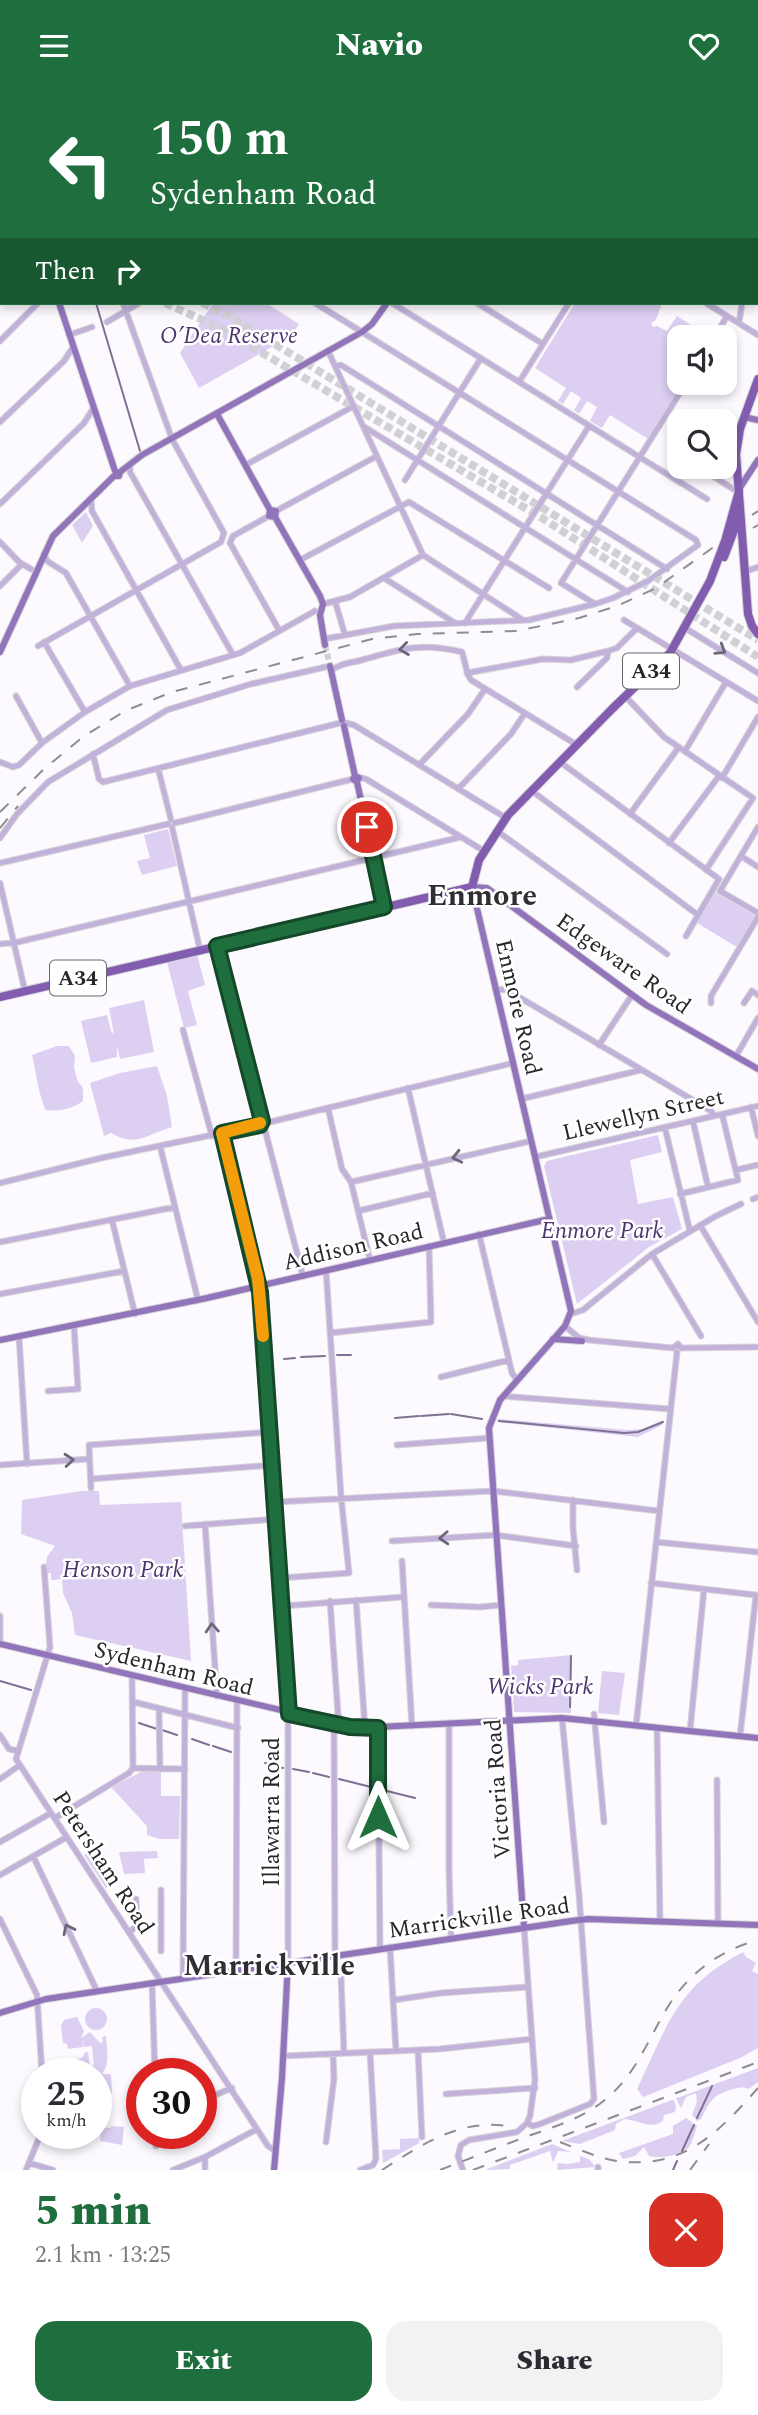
<!DOCTYPE html>
<html lang="en">
<head>
<meta charset="utf-8">
<style>
  body { margin:0; font-family:Spectral,serif; background:#f2f2f3; color:#2b2b33; height:100vh; display:flex; flex-direction:column; font-size:26px; white-space:nowrap }
  * { box-sizing:border-box; margin:0 }
  p { font-size:23px; color:#7c7c81 }
  .icon { flex:none; width:38px; height:38px; fill:none; stroke:currentColor; stroke-width:2; stroke-linecap:round; stroke-linejoin:round }
  .map { position:relative; height:2079px; overflow:hidden }
  .side { display:flex; flex-direction:column; background:#fff; flex:1 }
  .side>* { flex:none }
  .guide { position:absolute; left:0px; top:0px; width:760px; height:214px; box-shadow:0 4px 10px #0003; background:#1e6e3e; color:#fff; overflow:hidden }
  .fabs { position:absolute; left:667px; top:234px; display:grid; gap:14px }
  .fabs a { display:grid; place-items:center; width:70px; height:70px; border-radius:14px; background:#fff; box-shadow:0 4px 10px #0003; font-size:35px }
  .speed { position:absolute; left:21px; top:1967px; display:flex; gap:14px; font-size:35px; font-weight:700; text-align:center }
  .speed>* { display:grid; place-content:center; width:91px; height:91px; border-radius:50%; background:#fff; box-shadow:0 4px 10px #0003; line-height:1 }
  .speed small { font-size:18px; font-weight:400 }
  .speed .limit { border:10px solid #d22; background:#fff; color:#111 }
  .pin { position:absolute; display:grid; place-items:center; width:60px; height:60px; color:#fff; margin:-30px; border:4px solid #fff; border-radius:50%; box-shadow:0 2px 7px #0007 }
  .me { position:absolute; width:77px; margin:-38px; rotate:0deg; stroke-linejoin:round; filter:drop-shadow(0 0 5px #0008) }
  .turn { display:flex; align-items:center; gap:24px; height:147px; padding:0 35px; font-size:32px }
  .turn .icon { width:91px; height:91px; stroke-width:2.5 }
  .turn b { display:block; font-size:49px; line-height:60px }
  .then { display:flex; align-items:center; height:66px; padding:0 35px; background:#0003; gap:14px; font-size:26px }
  .round { display:grid; place-items:center; flex:none; width:74px; height:74px; border-radius:21px; background:#f2f2f3 }
  .head { display:flex; align-items:center; justify-content:space-between; height:119px; padding:0 35px }
  h1 { font-size:42px; font-weight:800; line-height:52px; color:#1e6e3e }
  .primary-button { display:flex; gap:14px; margin-top:auto; padding:14px 35px }
  .primary-button a { flex:1; height:80px; border-radius:21px; background:#1e6e3e; color:#fff; font-size:28px; font-weight:800; line-height:80px; text-align:center }
  .primary-button a+a { background:#f2f2f3; color:#2b2b33 }
  header { display:flex; justify-content:space-between; align-items:center; height:91px; padding:0 35px; background:#1e6e3e; color:#fff; font-size:32px; font-weight:800 }
  .map>svg:first-child { display:block }
</style>
</head>
<body>
<header><svg class="icon" aria-label="menu" viewBox="0 0 24 24"><path d="M4 6h16M4 12h16M4 18h16"/></svg>Navio<svg class="icon" aria-label="heart" viewBox="0 0 24 24"><path d="M12 20l-8-8c-3-5 5-10 8-4 3-6 11-1 8 4z"/></svg></header>
<div class="map">
<svg width="758" height="2079" viewBox="0 0 758 2079">
  <rect width="100%" height="100%" fill="#fcfaff"/>
  <path fill="#dccff1" d="M213,212H266L299,233L287,251L277,246L275,249L279,252L199,297L180,262Z
    M575,212H662L656,229L651,232L653,236L657,235L667,240L677,225L711,247H679V292H683L648,348L610,324L602,337L590,330L597,316L587,310L579,323L574,319L581,307L571,300L563,313L558,310L566,297L535,277Z
    M86,421L93,435L82,452L72,434Z
    M168,738L177,775L142,784L137,770L150,767L144,744Z
    M715,801L756,825L737,856L697,832Z
    M197,863L205,894L188,900L197,934L184,937L167,871Z
    M144,909L154,961L120,968L117,955V966L91,972L81,930L107,924L111,940L114,943L109,917Z
    M57,955H69L75,965L74,977L78,991L83,997V1010C72,1018 59,1021 46,1019C39,1006 36,980 32,964Z
    M157,975L167,1005L172,1036C147,1043 137,1057 111,1042L104,1045L90,992L120,982Z
    M658,1044L662,1061L630,1069L638,1113L673,1106L682,1138L649,1156L577,1213L544,1075L547,1070L555,1068Z
    M498,1328L628,1339L643,1338L663,1329L662,1334L638,1346L497,1331Z
    M81,1400H99L100,1414L181,1411L191,1570L75,1544L72,1522L63,1502L62,1488L51,1489V1482L44,1483L47,1466L55,1455L21,1443L22,1409Z
    M572,1564L571,1622L514,1621L511,1575L518,1574V1569Z
    M602,1580L625,1582L619,1624L598,1622Z
    M145,1679H161V1705H180L179,1748H160L147,1744V1735L111,1696Z
    M92,1758L114,1792L106,1797L84,1764Z
    M157,1760L158,1767L144,1768L145,1782L124,1783L119,1761Z
    M743,1861L746,1866L756,1872L752,1880L758,1883V1957L740,1967L643,2006L637,1998C668,1934 676,1896 743,1861Z
    M85 1928a11 11 0 1 1 22 0a11 11 0 1 1-22 0Z
    M77,1926L84,1940L81,1947L90,1941L100,1952L103,1951L102,1946L106,1945C107,1958 110,1973 102,1983H111L112,2002L101,2003L100,1984L88,1983L87,1978L75,1979L74,1973L78,1972V1968L83,1966L85,1961H88L90,1975L94,1974L92,1955L84,1956L82,1947L83,1956L68,1958L67,1953L63,1952L61,1934L64,1929Z
    M758,1977V1991L749,1998C743,1996 741,1996 733,1998C711,2005 711,2009 701,2028L697,2030L692,2024L697,2011L696,2002L686,2006L681,2017L676,2007L680,2006Z
    M672,2009H674L676,2016L675,2021L664,2024L663,2030C650,2039 639,2029 624,2028L616,2033L615,2039L580,2053L562,2050Z
    M686,2027L697,2035C695,2041 692,2053 688,2057C680,2065 658,2068 649,2065L644,2056L635,2065L623,2068L619,2062L673,2043V2035Z
    M111,2035L124,2036L122,2054L100,2050L101,2036L110,2037Z
    M419,2047V2052L383,2072L382,2059L400,2058V2048Z
    M552,2053L590,2069L595,2076L557,2079L558,2072L568,2073L580,2071V2065L571,2061L558,2060L553,2072L550,2060L510,2074V2078L485,2079Z"/>
  <g fill="none" stroke-linecap="round" stroke-linejoin="round">
    <path stroke="#7e7192" stroke-width="2" d="M14,2V0
      M96,212L140,360
      M337,1264H351
      M301,1266L325,1265
      M284,1268L295,1267
      M451,1323L482,1328
      M421,1325L449,1323
      M395,1327L419,1325
      M499,1330L624,1342L638,1341L663,1331
      M0,1590L31,1599
      M570,1616L571,1565
      M139,1632L157,1638
      M162,1639L177,1644
      M192,1648L209,1654
      M213,1655L231,1661
      M265,1672L283,1677
      M293,1678L309,1681
      M313,1682L329,1686
      M339,1688L415,1707
      M697,2027L712,1995
      M682,2060L694,2034
      M673,2079L677,2070"/>
    <path stroke="#d1d0d4" stroke-width="6" stroke-dasharray="6 3" stroke-linecap="butt" d="M325,554L330,575"/>
    <path stroke="#d1d0d4" stroke-width="8" stroke-dasharray="8 4" stroke-linecap="butt" d="M0,139H2
      M165,212L220,237L542,427L758,566
      M202,212L229,225L758,549"/>
    <g stroke="#d6d4d8" stroke-width="7">
      <path id="minor" d="M77,0L79,2
        M294,0L296,2
        M374,0L377,2
        M638,0L641,2
        M699,0L702,2
        M49,2L51,0
        M225,2L227,0
        M713,2L714,0
        M746,2L747,0
        M758,11V10
        M0,58L2,63
        M0,72L2,71
        M0,116L2,114
        M315,212L362,241
        M392,212L707,408
        M477,212L543,253
        M706,212L758,244
        M107,231L139,212
        M739,232L742,212
        M69,244L92,236
        M714,247L727,225
        M0,250L38,212
        M329,262L423,464
        M335,275L341,274L667,478
        M519,291L569,212
        M0,331L64,270L73,256
        M363,335L628,501
        M130,373V381L233,564
        M247,376L249,372L354,315
        M699,376L733,398H739
        M405,389L481,267
        M91,408L92,420L181,579
        M0,413L84,332L93,318
        M276,420L377,365
        M269,425L233,445L230,452L279,539
        M0,451L19,471L31,478
        M44,463L47,470L66,482L130,595
        M423,464L523,529
        M300,469L409,411L549,497
        M744,481L758,476
        M384,487L455,532
        M0,495L22,473
        M335,510L345,544
        M323,513L350,506L423,464
        M595,513L561,492L686,292
        M624,529L758,610
        M465,532L589,335
        M685,537L758,582
        M324,548L394,535L529,529L595,513L613,507L648,490L698,454L696,449L365,243
        M44,551L85,621
        M38,555L221,451L224,442L172,348L123,212
        M331,580C340,572 351,572 362,569C401,558 421,551 462,561L468,584L471,589L577,654
        M467,582L543,568L571,569L608,560L617,557L637,537
        M577,596L607,567L608,560
        M16,605L42,652
        M625,605L664,646L753,707L706,779
        M346,632L354,634L506,727
        M685,660L726,591
        M93,663L99,688L103,691L340,632
        M0,671L13,676L19,674L42,652L85,621L130,595L240,562L315,520
        M560,671L719,788L686,845
        M419,674L468,623L485,598
        M158,677L171,729
        M359,686L366,688L484,760
        M722,687L758,626
        M458,698L511,643L525,622
        M532,700L698,824
        M630,723L679,656
        M175,732L353,688
        M172,736L200,859
        M758,736L720,800L758,822
        M497,740L667,863
        M0,747L17,723L48,691L167,619L251,593L330,575
        M669,752L719,685
        M741,765L758,776
        M0,772L168,733
        M0,792L25,900
        M0,853L18,851L461,746
        M217,855L262,1030
        M495,898L507,899L703,1015L712,1021L713,1025
        M711,912V905L758,826
        M744,912L752,900L758,904
        M183,939L212,1045
        M599,954L632,904
        M736,965L758,927
        M408,997L444,1152
        M521,1008L641,979
        M751,1016L758,1045
        M328,1017L342,1078L351,1091L370,1169
        M693,1030L708,1096
        M266,1032L513,972
        M264,1035L303,1185
        M665,1037L690,1140
        M222,1042L260,1201L288,1592V1871
        M160,1055L198,1209
        M535,1066L758,1015
        M736,1079L758,1074
        M351,1091L531,1050
        M0,1092L101,1067L260,1034
        M680,1103L738,1089L722,1023
        M753,1108L758,1106
        M358,1120L433,1102
        M112,1129L135,1223
        M700,1134L758,1231
        M479,1143L512,1282L517,1289
        M0,1151L175,1116
        M652,1163L701,1245
        M0,1203L124,1180
        M571,1223L583,1219L652,1163L716,1125L741,1113
        M565,1235L579,1247L589,1249L673,1257L678,1253L681,1257L758,1256
        M330,1242L431,1231L429,1155
        M19,1246L27,1373
        M441,1286L509,1269
        M48,1300L78,1298L74,1235
        M503,1305L670,1318
        M397,1354L489,1347
        M0,1374L89,1368
        M91,1388L273,1374
        M91,1397L89,1354L270,1341
        M573,1409V1437L577,1479
        M275,1411L493,1400L659,1420
        M205,1433L217,1605
        M185,1435L277,1428
        M392,1450L496,1444L576,1455
        M656,1451L758,1461
        M402,1470L412,1635
        M44,1476L50,1556L16,1668L268,2055L275,2060
        M281,1487L349,1482L341,1405L326,1179
        M651,1492L756,1504
        M356,1509L365,1637
        M330,1510L338,1623L342,1635
        M431,1514L480,1516L501,1514
        M283,1515L403,1506
        M0,1525V1553
        M132,1584L133,1677
        M134,1611L238,1637
        M159,1619L160,1678
        M594,1623L604,1731
        M334,1633L335,1864
        M449,1633V1779L451,1848
        M636,1635L677,1261
        M378,1637L380,1858
        M657,1637L660,1830
        M690,1640L704,1498
        M0,1644L9,1658L18,1660
        M740,1645L756,1504
        M0,1688L20,1674
        M717,1689L718,1832
        M55,1727L129,1682L133,1677L185,1678
        M0,1751L51,1722
        M33,1765L97,1900
        M0,1784L67,1746
        M0,1828L37,1904L42,1983
        M130,1841L137,1834L136,1808
        M390,1856L396,1960
        M161,1860V1799
        M236,1879L237,1610
        M341,1886L344,1962
        M183,1887L185,1597
        M152,1892L155,1983
        M394,1909L441,1902L528,1896
        M418,1959L422,2046
        M283,1965L440,1958L532,1948
        M446,2003L535,1997
        M201,2010L232,1997
        M527,2032L533,2035L540,2033L590,2013L594,2008L579,1803L562,1627
        M326,2051L334,1988L333,1963
        M156,2055L157,2042
        M29,2072L53,2079
        M598,2076V2079
        M26,2079L41,2042
        M173,2079L205,2066L257,2038
        M205,2079V2066
        M360,2079L373,2074L376,2068L370,1961
        M463,2079L458,2065L461,2054L469,2049L517,2041L527,2032L530,2025L535,1989L524,1836"/>
    </g>
    <g stroke="#d6d4d8" stroke-width="8">
      <path id="major" d="M93,2V0
        M630,2L631,0
        M59,212L115,380
        M217,323L270,419L269,425L275,426L276,420L270,419
        M744,326L758,329
        M739,398L758,369
        M275,426L320,505L323,513L320,524L325,554
        M0,561L53,445L114,385H119L120,381L142,364L362,241L372,233L387,212
        M330,575L342,629
        M344,635L355,685L359,687L357,691L353,688L355,685
        M357,691L384,816
        M553,1248L582,1250
        M0,1249L207,1207L549,1128
        M0,1553L357,1637L562,1627L758,1647
        M524,1836L489,1337L500,1309L565,1235L571,1220L472,796L487,797L646,914L758,978
        M0,1922L46,1908L571,1830L588,1828L758,1834
        M274,2079L282,1987L288,1871"/>
    </g>
    <g stroke="#d6d4d8" stroke-width="10">
      <path id="highway" d="M147,2L149,0
        M154,2L156,0
        M0,160L2,158
        M0,168L2,166
        M758,288L740,338L736,363L748,523L752,535L758,543
        M724,466L739,426
        M0,906L472,796L479,769L508,724L612,618L670,562L710,490L725,450L739,400"/>
    </g>
    <use href="#minor" stroke="#c2b2da" stroke-width="5"/>
    <use href="#major" stroke="#9274bb" stroke-width="6"/>
    <use href="#highway" stroke="#815caf" stroke-width="8"/>
    <path stroke="#8e8d90" stroke-width="2" stroke-dasharray="12 12" stroke-linecap="butt" d="M752,424L758,420
      M753,437L758,434
      M0,721L44,678L84,645L125,620L172,601L372,548L417,543L517,540L579,527L617,515L656,497L718,453
      M0,737L18,715
      M560,2051C578,2058 598,2067 617,2070C683,2079 718,2042 758,1997
      M382,2079C424,2052 462,2026 514,2036
      M440,2079C468,2068 497,2057 525,2046C554,2036 584,2027 607,2007C637,1982 649,1946 669,1914C690,1881 721,1859 758,1849
      M473,2079L758,1971
      M690,2079L709,2053"/>
  </g>
  <defs><path id="oneway-chevron" d="M-2-3.5L2.5 0L-2 3.5" fill="none" stroke-width="1.6" stroke-linecap="round" stroke-linejoin="round" transform="scale(1.75)"/></defs>
  <g stroke="#6d6578">
    <use href="#oneway-chevron" transform="translate(404 558) rotate(172)"/>
    <use href="#oneway-chevron" transform="translate(721 559) rotate(32)"/>
    <use href="#oneway-chevron" transform="translate(457 1066) rotate(167)"/>
    <use href="#oneway-chevron" transform="translate(69 1369) rotate(-5)"/>
    <use href="#oneway-chevron" transform="translate(444 1447) rotate(177)"/>
    <use href="#oneway-chevron" transform="translate(212 1537) rotate(-94)"/>
    <use href="#oneway-chevron" transform="translate(68 1838) rotate(-116)"/>
  </g>
  <g fill="none" stroke-linecap="round" stroke-linejoin="round">
    <g stroke="#144828" stroke-width="18">
      <path id="route" d="M367,736L384,816L217,855L262,1030L260,1034L222,1042L260,1201L289,1623L350,1636L378,1637V1726"/>
    </g>
    <use href="#route" stroke="#1e6e3e" stroke-width="12"/>
    <path stroke="#f59e0b" stroke-width="12" d="M260,1032L222,1042L258,1188L263,1245"/>
  </g>
  <g text-anchor="middle" stroke-width="5" stroke-linejoin="round" paint-order="stroke">
    <g fill="#fff" stroke="#686768" stroke-width="2">
      <rect x="623" y="562.5" width="56" height="35" rx="5"/>
      <rect x="50" y="869.5" width="56" height="35" rx="5"/>
    </g>
    <g font-size="21" font-weight="bold" fill="#272628">
      <text x="651" y="587">A34</text>
      <text x="78" y="894">A34</text>
    </g>
    <g font-size="23" font-style="italic" fill="#4f3570" stroke="#fff">
      <text x="229" y="252">O’Dea Reserve</text>
      <text x="602" y="1147">Enmore Park</text>
      <text x="123" y="1486">Henson Park</text>
      <text x="540" y="1603">Wicks Park</text>
    </g>
    <g font-size="23" fill="#272628" stroke="#fff">
      <text transform="translate(624 872) rotate(35)" y="8">Edgeware Road</text>
      <text transform="translate(519 916) rotate(77)" y="8">Enmore Road</text>
      <text transform="translate(643 1023) rotate(-13)" y="8">Llewellyn Street</text>
      <text transform="translate(353 1155) rotate(-13)" y="8">Addison Road</text>
      <text transform="translate(174 1577) rotate(14)" y="8">Sydenham Road</text>
      <text transform="translate(497 1698) rotate(-94)" y="8">Victoria Road</text>
      <text transform="translate(271 1721) rotate(-90)" y="8">Illawarra Road</text>
      <text transform="translate(104 1771) rotate(57)" y="8">Petersham Road</text>
      <text transform="translate(479 1826) rotate(-8)" y="8">Marrickville Road</text>
    </g>
    <g font-size="30" font-weight="bold" fill="#302e33" stroke="#fff">
      <text x="482" y="814">Enmore</text>
      <text x="269" y="1884">Marrickville</text>
    </g>
  </g>
</svg>
<div class="fabs">
<a><svg class="icon" aria-label="sound" viewBox="0 0 24 24"><path d="M4 9h4l5-4v14l-5-4H4zM17 9q2 3 0 6"/></svg></a>
<a><svg class="icon" aria-label="search" viewBox="0 0 24 24"><circle cx="10" cy="10" r="6"/><path d="M15 15l6 6"/></svg></a>
</div>
<div class="speed"><div>25<small>km/h</small></div><div class="limit">30</div></div>
<div class="pin" style="left:367px;top:736px;background:#d93025"><svg class="icon" aria-label="arrive" viewBox="0 0 24 24"><path d="M6 21V4h12l-3 4 3 4H6"/></svg></div>
<svg class="me" style="left:378px;top:1726px" viewBox="-20 -20 40 40"><path d="M0-17L14 15 0 8-14 15z" fill="#1e6e3e" stroke="#fff" stroke-width="4"/></svg>
<div class="guide">
<div class="turn"><svg class="icon" aria-label="left" viewBox="0 0 24 24"><path d="M17 20v-9H6M10 6l-5 5 5 5"/></svg><div><b>150 m</b>Sydenham Road</div></div>
<div class="then">Then<svg class="icon" aria-label="right" viewBox="0 0 24 24"><path d="M7 20v-9h11M14 6l5 5-5 5"/></svg></div>
</div>
</div>
<section class="side">
<div class="head"><div><h1>5 min</h1><p>2.1 km · 13:25</p></div><a class="round" style="background:#d93025;color:#fff"><svg class="icon" aria-label="close" viewBox="0 0 24 24"><path d="M6 6l12 12M18 6L6 18"/></svg></a></div>
<div class="primary-button"><a>Exit</a><a>Share</a></div>
</section>
</body>
</html>
